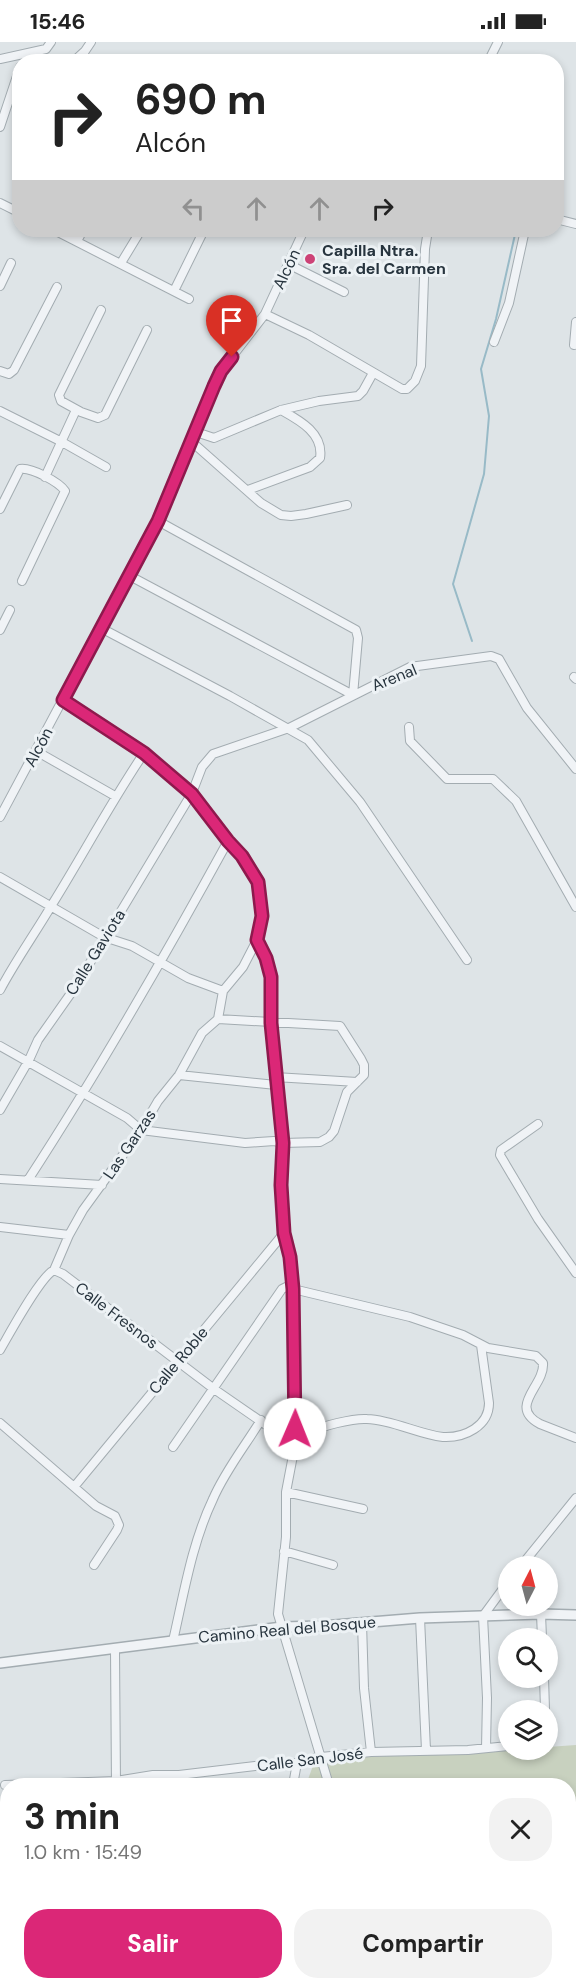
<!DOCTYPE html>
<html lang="es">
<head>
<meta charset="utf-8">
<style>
  body { margin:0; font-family:"DM Sans",sans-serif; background:#f2f2f2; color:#222; height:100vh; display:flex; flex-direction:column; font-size:22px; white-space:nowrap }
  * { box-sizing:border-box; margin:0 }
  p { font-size:20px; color:#767676 }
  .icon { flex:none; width:33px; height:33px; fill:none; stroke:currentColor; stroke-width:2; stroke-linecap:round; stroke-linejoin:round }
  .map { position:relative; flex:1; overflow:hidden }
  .panel { position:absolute; left:0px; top:1736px; width:576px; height:212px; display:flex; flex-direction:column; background:#fff; border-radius:24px 24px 0 0; box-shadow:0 3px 9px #0003 }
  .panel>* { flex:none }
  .hud { position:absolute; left:12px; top:12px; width:552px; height:183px; border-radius:24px; box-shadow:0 3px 9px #0003; background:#fff; color:#222; overflow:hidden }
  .needle { width:39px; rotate:6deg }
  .buttons { position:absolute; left:498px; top:1514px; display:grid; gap:12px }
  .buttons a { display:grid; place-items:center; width:60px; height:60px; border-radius:50%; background:#fff; box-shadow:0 3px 9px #0003; font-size:30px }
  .pin { position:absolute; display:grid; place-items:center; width:51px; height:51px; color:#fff; margin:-62px -26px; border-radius:50% 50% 50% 0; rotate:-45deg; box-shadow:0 0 6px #0007 }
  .pin .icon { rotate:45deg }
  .me { position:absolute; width:66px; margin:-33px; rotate:1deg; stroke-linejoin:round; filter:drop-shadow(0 0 4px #0008) }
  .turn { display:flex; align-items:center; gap:21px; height:126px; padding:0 24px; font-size:27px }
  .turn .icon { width:78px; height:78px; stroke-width:2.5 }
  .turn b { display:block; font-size:42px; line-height:51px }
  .lanes { display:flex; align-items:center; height:57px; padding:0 24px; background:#0003; justify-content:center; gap:30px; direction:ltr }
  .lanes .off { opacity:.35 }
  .round { display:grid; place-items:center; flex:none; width:63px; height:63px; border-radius:24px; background:#f2f2f2 }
  .headline { display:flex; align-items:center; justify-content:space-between; height:102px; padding:0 24px }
  h1 { font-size:36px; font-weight:700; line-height:45px }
  .action { display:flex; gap:12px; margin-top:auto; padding:12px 24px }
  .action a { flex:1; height:69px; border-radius:24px; background:#db2777; color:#fff; font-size:24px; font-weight:700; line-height:69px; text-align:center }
  .action a+a { background:#f2f2f2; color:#222 }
  .status { display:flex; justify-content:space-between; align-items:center; height:42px; padding:0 30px; background:#fff; direction:ltr }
  .status svg { height:16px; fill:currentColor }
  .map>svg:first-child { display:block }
</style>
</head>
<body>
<div class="status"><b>15:46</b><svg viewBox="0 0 49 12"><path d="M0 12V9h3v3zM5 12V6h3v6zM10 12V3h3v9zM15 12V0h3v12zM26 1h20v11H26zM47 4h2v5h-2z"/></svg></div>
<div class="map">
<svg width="576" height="1946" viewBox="0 0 576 1946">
  <rect width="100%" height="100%" fill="#dee4e7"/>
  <path fill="#c8d1bf" d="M576,1703V1946H0V1892H7L8,1940H568V1743H306L315,1718L508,1707H548V1705Z"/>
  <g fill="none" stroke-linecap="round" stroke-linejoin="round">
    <path stroke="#98bac7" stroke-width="2" d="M472,599L453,542L484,432L489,374L481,327L496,277L516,188"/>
    <g stroke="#a3acb1" stroke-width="10">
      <path id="minor" d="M0,17L46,7L51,0
        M73,20L85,9L91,0
        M488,20L498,0
        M0,85L20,25
        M0,161L20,171
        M556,177L576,182
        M54,188L189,257
        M77,199L83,188
        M121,221L141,188
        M288,222L344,250
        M0,244L11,221
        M174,249L204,188
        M101,268L59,353L61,359L81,370L98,376L105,373L147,288
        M265,272L309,293L402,347H407L415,339L421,324L425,207L428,188
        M494,300L509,261L525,188
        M574,303L576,280
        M0,329L9,332L14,328L57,245
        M0,369L62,400L106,425
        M196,390L214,396L281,368L319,359L358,354L363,349L373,331
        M192,400L261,461L281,473L291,474L306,472L347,463
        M45,435L76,368
        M248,448L310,425L320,416C324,391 299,378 281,368
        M0,467L20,427C31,425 59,440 65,449L22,539
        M130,534L353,653L358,596L356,588L158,479
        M101,586L230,654L308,698L360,760L467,918
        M0,588L10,568
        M574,635L576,637
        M63,658L144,711L192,751L228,799L242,814L258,840L263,874L257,898L266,916L271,935V981L283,1101L281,1143L284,1191L290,1215L293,1247L296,1354L295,1403L286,1450V1495L278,1572L329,1743
        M409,685L410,699L447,737H493L516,759L576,865
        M36,709L115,754
        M0,775L158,479L221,329L265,272L304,188
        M0,835L104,895L132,904L188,936L223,949
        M0,948C16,918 36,890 53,861C84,811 111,760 144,711
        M0,1004L127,1076L141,1088L245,1101L274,1099L283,1101L320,1100L329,1095L334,1089L347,1050L364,1033V1023L361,1017L340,984L218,977
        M179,1033L276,1043
        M275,1035L357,1040
        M0,1068L29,1018L38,998L76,944L192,751L202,725L213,712L289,686L410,625L491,614L499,617L527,666L576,727
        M538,1082L501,1108L500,1113L538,1177L576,1231
        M0,1137L102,1143
        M28,1138C100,1027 165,914 228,799
        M0,1185L69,1193
        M54,1228L63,1232L214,1347L295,1403C299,1399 303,1394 309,1391C320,1384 354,1376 367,1377C393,1378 418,1392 443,1395C465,1396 489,1384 489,1361L481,1303
        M293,1247L410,1275L463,1293L488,1306L536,1314L543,1321C545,1344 507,1364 540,1382L576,1396
        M0,1308C10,1291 40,1235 54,1228L69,1193L83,1168L141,1088L158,1059L179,1033L202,991L218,977L223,949L243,925L257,898
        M0,1381L96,1464L115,1474L119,1483L117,1488L94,1523
        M173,1405L282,1247L292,1242
        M74,1445L284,1191
        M286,1450L363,1467
        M284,1509L333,1523
        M521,1524L576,1456
        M541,1572L542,1596
        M420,1576L426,1708
        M362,1581L364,1646L371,1710
        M173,1599C184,1551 192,1501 213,1457C225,1429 245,1404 261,1378
        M115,1607L116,1743
        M544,1635L545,1668
        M486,1706L487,1656L483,1574L508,1540
        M5,1743L116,1739L153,1733H179L255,1724H282L321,1715L371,1710L468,1708L508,1704
        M293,1743L297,1721
        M568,1839L576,1828
        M393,1940L396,1946
        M99,1946L101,1940
        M485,1946L490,1940"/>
    </g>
    <g stroke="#a3acb1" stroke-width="12">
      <path id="tertiary" d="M0,1621L282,1585L322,1584L420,1576L541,1572L576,1573"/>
    </g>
    <use href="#minor" stroke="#f0f3f6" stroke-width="8"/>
    <use href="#tertiary" stroke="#f0f3f6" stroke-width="9"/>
  </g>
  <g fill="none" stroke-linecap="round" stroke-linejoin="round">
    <g stroke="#8e194d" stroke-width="15">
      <path id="route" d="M232,315L221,329L214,344L158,479L63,658L144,711L192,752L228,799L242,814L258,840L262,874L257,898L266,916L271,935V981L283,1101L281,1143L284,1191L290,1215L293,1247L295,1387"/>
    </g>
    <use href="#route" stroke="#db2777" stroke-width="10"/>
  </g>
  <circle fill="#cd4276" stroke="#edf2f5" stroke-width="2" cx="310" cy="217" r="6"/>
  <g text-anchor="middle" stroke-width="6" stroke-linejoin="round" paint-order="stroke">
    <g font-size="16" font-weight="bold" fill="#27343e" stroke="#edf2f5" text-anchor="start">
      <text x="322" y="214">Capilla Ntra.<tspan x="322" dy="18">Sra. del Carmen</tspan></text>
    </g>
    <g font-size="16" fill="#27343e" stroke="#edf2f5">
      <text transform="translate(286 227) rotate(-65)" y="6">Alcón</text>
      <text transform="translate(394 635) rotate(-22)" y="6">Arenal</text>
      <text transform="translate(38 705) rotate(-62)" y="6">Alcón</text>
      <text transform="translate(95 910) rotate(-58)" y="6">Calle Gaviota</text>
      <text transform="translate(129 1102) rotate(-56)" y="6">Las Garzas</text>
      <text transform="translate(117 1273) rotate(37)" y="6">Calle Fresnos</text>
      <text transform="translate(178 1318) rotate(-50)" y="6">Calle Roble</text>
      <text transform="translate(287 1587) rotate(-5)" y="6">Camino Real del Bosque</text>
      <text transform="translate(310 1717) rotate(-7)" y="6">Calle San José</text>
    </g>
  </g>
</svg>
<div class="buttons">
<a><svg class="needle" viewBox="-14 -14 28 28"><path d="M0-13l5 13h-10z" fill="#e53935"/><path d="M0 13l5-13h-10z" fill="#767676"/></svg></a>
<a><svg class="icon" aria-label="search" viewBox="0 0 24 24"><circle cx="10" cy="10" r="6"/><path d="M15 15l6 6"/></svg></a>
<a><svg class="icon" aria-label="layers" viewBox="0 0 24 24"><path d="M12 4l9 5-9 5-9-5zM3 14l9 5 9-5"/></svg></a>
</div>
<div class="pin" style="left:232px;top:315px;background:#d93025"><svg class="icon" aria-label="arrive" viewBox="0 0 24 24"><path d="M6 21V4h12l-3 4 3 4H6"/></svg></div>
<svg class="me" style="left:295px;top:1387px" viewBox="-20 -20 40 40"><circle r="19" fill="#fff"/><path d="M0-13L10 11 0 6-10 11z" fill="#db2777"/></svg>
<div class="hud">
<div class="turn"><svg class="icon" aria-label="right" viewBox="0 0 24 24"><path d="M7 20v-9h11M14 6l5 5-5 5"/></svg><div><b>690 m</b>Alcón</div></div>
<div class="lanes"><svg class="icon off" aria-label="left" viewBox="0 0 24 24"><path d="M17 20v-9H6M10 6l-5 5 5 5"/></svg><svg class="icon off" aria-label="ahead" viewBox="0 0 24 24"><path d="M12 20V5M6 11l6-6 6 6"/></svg><svg class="icon off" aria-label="ahead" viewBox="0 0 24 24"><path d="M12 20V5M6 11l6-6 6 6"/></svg><svg class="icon" aria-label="right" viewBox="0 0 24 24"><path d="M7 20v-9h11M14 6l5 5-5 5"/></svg></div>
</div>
<section class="panel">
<div class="headline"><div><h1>3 min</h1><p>1.0 km · 15:49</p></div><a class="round"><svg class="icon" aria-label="close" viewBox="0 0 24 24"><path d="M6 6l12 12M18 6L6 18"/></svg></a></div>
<div class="action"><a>Salir</a><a>Compartir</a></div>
</section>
</div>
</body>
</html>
